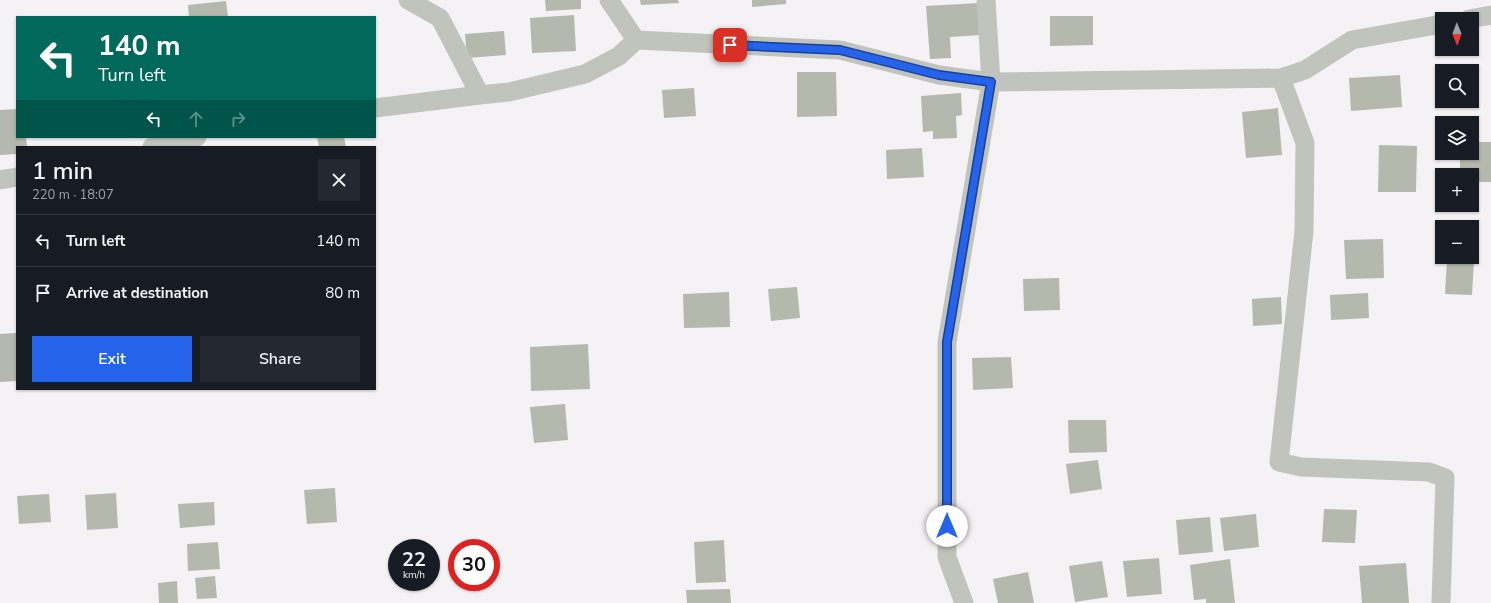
<!DOCTYPE html>
<html lang="en">
<head>
<meta charset="utf-8">
<style>
  body { margin:0; font-family:"Nunito Sans",sans-serif; background:#242831; color:#f1f3f6; height:100vh; display:flex; flex-direction:column; font-size:15px; white-space:nowrap }
  * { box-sizing:border-box; margin:0 }
  p { font-size:13px; color:#9ea1a6 }
  .icon { flex:none; width:22px; height:22px; fill:none; stroke:currentColor; stroke-width:2; stroke-linecap:round; stroke-linejoin:round }
  .map { position:relative; flex:1; overflow:hidden }
  .drawer { position:absolute; left:16px; top:146px; width:360px; height:244px; display:flex; flex-direction:column; background:#171b24; border-radius:0px; box-shadow:0 1px 3px #0004 }
  .drawer>* { flex:none }
  .top-card { position:absolute; left:16px; top:16px; width:360px; height:122px; border-radius:0px; box-shadow:0 1px 3px #0004; background:#00695c; color:#fff; overflow:hidden }
  .needle { width:26px; rotate:179deg }
  .controls { position:absolute; left:1435px; top:12px; display:grid; gap:8px }
  .controls a { display:grid; place-items:center; width:44px; height:44px; border-radius:0px; background:#171b24; box-shadow:0 1px 3px #0004; font-size:20px }
  .speed { position:absolute; left:388px; top:539px; display:flex; gap:8px; font-size:20px; font-weight:700; text-align:center }
  .speed>* { display:grid; place-content:center; width:52px; height:52px; border-radius:50%; background:#171b24; box-shadow:0 1px 3px #0004; line-height:1 }
  .speed small { font-size:10px; font-weight:400 }
  .speed .limit { border:6px solid #d22; background:#fff; color:#111 }
  .pin { position:absolute; display:grid; place-items:center; width:34px; height:34px; color:#fff; margin:-17px; border-radius:8px; box-shadow:0 2px 6px #0006 }
  .me { position:absolute; width:44px; margin:-22px; rotate:0deg; stroke-linejoin:round; filter:drop-shadow(0 0 3px #0008) }
  .turn { display:flex; align-items:center; gap:14px; height:84px; padding:0 16px; font-size:18px }
  .turn .icon { width:52px; height:52px; stroke-width:2.5 }
  .turn b { display:block; font-size:28px; line-height:34px }
  .lanes { display:flex; align-items:center; height:38px; padding:0 16px; background:#0003; justify-content:center; gap:20px; direction:ltr }
  .lanes .off { opacity:.35 }
  .round { display:grid; place-items:center; flex:none; width:42px; height:42px; border-radius:0px; background:#242831 }
  .overview { display:flex; align-items:center; justify-content:space-between; height:68px; padding:0 16px }
  h1 { font-size:24px; font-weight:600; line-height:30px }
  .cta { display:flex; gap:8px; margin-top:auto; padding:8px 16px }
  .cta a { flex:1; height:46px; border-radius:0px; background:#2563eb; color:#fff; font-size:16px; font-weight:600; line-height:46px; text-align:center }
  .cta a+a { background:#242831; color:#f1f3f6 }
  ul { padding:0; list-style:none }
  li { display:flex; align-items:center; gap:12px; height:52px; padding:0 16px; border-top:1px solid #363941 }
  li div { flex:1 }
  li b { display:block; font-size:15px }
  li em { font-style:normal }
  .map>svg:first-child { display:block }
</style>
</head>
<body>
<div class="map">
<svg width="1491" height="603" viewBox="0 0 1491 603">
  <rect width="100%" height="100%" fill="#f5f2f5"/>
  <path fill="#b4b8ad" d="M545,0H581V9L546,11Z
    M640,0H678L679,3L641,5Z
    M752,0H786V4L752,7Z
    M226,1L228,17H189L188,5Z
    M979,3L981,35L950,37L951,58L930,59L926,6Z
    M574,15L576,51L532,53L530,18Z
    M1050,16H1093V45L1050,46Z
    M504,31L506,55L467,58L465,34Z
    M797,72H836L837,116L797,117Z
    M1400,75L1402,107L1351,111L1349,78Z
    M694,88L696,116L664,118L662,90Z
    M961,93L962,115L956,116L957,138L933,139V131L923,132L921,96Z
    M1278,108L1282,155L1246,158L1242,112Z
    M17,109V137H26L27,147H17V154L0,155V110Z
    M317,137H344L346,147H319Z
    M1472,142H1491V182H1472V175H1460V153H1472Z
    M1379,145L1417,146L1416,192H1378Z
    M922,148L924,177L887,179L886,150Z
    M1383,239L1384,278L1346,279L1344,240Z
    M1447,259L1474,261L1472,295L1445,294Z
    M1059,278L1060,310L1024,311L1023,279Z
    M797,287L800,318L771,321L768,289Z
    M729,292L730,327L684,328L683,294Z
    M1368,293L1369,318L1331,320L1330,295Z
    M1281,297L1282,324L1253,326L1252,299Z
    M16,333L17,381L0,382V334Z
    M588,344L590,389L531,391L530,347Z
    M1011,357L1013,388L973,390L972,358Z
    M565,404L568,440L534,443L530,407Z
    M1068,420H1106L1107,452L1069,453Z
    M1098,460L1102,489L1070,494L1066,464Z
    M335,488L337,522L307,524L304,490Z
    M116,493L118,528L87,530L85,495Z
    M49,494L51,522L19,524L17,496Z
    M214,502L215,525L180,528L178,504Z
    M1324,509L1357,510L1355,543L1322,542Z
    M1256,514L1259,547L1224,551L1220,518Z
    M1210,517L1213,552L1179,555L1176,520Z
    M724,540L726,582L696,583L694,542Z
    M218,542L220,569L188,571L187,544Z
    M1159,558L1162,594L1127,597L1123,561Z
    M1230,559L1235,603H1206V599L1194,600L1190,565Z
    M1102,561L1108,597L1075,602L1069,566Z
    M1406,563L1409,603H1362L1359,566Z
    M1028,572L1034,603H998L993,579Z
    M215,576L217,598L197,599L195,578Z
    M177,581L178,603H159L158,583Z
    M730,589L731,603H687L686,590Z"/>
  <g fill="none" stroke-linecap="round" stroke-linejoin="round">
    <path stroke="#c1c4bc" stroke-width="19" d="M408,0L440,18L480,95L509,92L585,74L619,56L636,40
      M609,0L636,40L840,50L939,75L991,82L1281,78L1305,70L1352,40L1442,24
      M1469,19L1491,15
      M1281,78L1305,143L1304,231L1279,462L1301,467L1429,472L1445,478L1441,603
      M375,108L480,95
      M152,147L197,137
      M0,180L17,177
      M964,603L947,557V342L991,82L986,0"/>
  </g>
  <g fill="none" stroke-linecap="round" stroke-linejoin="round">
    <g stroke="#184099" stroke-width="10">
      <path id="route" d="M730,45L840,50L939,75L991,82L947,342V526"/>
    </g>
    <use href="#route" stroke="#2563eb" stroke-width="7"/>
  </g>
</svg>
<div class="controls">
<a><svg class="needle" viewBox="-14 -14 28 28"><path d="M0-13l5 13h-10z" fill="#e53935"/><path d="M0 13l5-13h-10z" fill="#9ea1a6"/></svg></a>
<a><svg class="icon" aria-label="search" viewBox="0 0 24 24"><circle cx="10" cy="10" r="6"/><path d="M15 15l6 6"/></svg></a>
<a><svg class="icon" aria-label="layers" viewBox="0 0 24 24"><path d="M12 4l9 5-9 5-9-5zM3 14l9 5 9-5"/></svg></a>
<a>+</a>
<a>−</a>
</div>
<div class="speed"><div>22<small>km/h</small></div><div class="limit">30</div></div>
<div class="pin" style="left:730px;top:45px;background:#d93025"><svg class="icon" aria-label="arrive" viewBox="0 0 24 24"><path d="M6 21V4h12l-3 4 3 4H6"/></svg></div>
<svg class="me" style="left:947px;top:526px" viewBox="-20 -20 40 40"><circle r="19" fill="#fff"/><path d="M0-13L10 11 0 6-10 11z" fill="#2563eb"/></svg>
<div class="top-card">
<div class="turn"><svg class="icon" aria-label="left" viewBox="0 0 24 24"><path d="M17 20v-9H6M10 6l-5 5 5 5"/></svg><div><b>140 m</b>Turn left</div></div>
<div class="lanes"><svg class="icon" aria-label="left" viewBox="0 0 24 24"><path d="M17 20v-9H6M10 6l-5 5 5 5"/></svg><svg class="icon off" aria-label="ahead" viewBox="0 0 24 24"><path d="M12 20V5M6 11l6-6 6 6"/></svg><svg class="icon off" aria-label="right" viewBox="0 0 24 24"><path d="M7 20v-9h11M14 6l5 5-5 5"/></svg></div>
</div>
<section class="drawer">
<div class="overview"><div><h1>1 min</h1><p>220 m · 18:07</p></div><a class="round"><svg class="icon" aria-label="close" viewBox="0 0 24 24"><path d="M6 6l12 12M18 6L6 18"/></svg></a></div>
<ul>
<li><svg class="icon" aria-label="left" viewBox="0 0 24 24"><path d="M17 20v-9H6M10 6l-5 5 5 5"/></svg><div><b>Turn left</b></div><em>140 m</em></li>
<li><svg class="icon" aria-label="arrive" viewBox="0 0 24 24"><path d="M6 21V4h12l-3 4 3 4H6"/></svg><div><b>Arrive at destination</b></div><em>80 m</em></li>
</ul>
<div class="cta"><a>Exit</a><a>Share</a></div>
</section>
</div>
</body>
</html>
